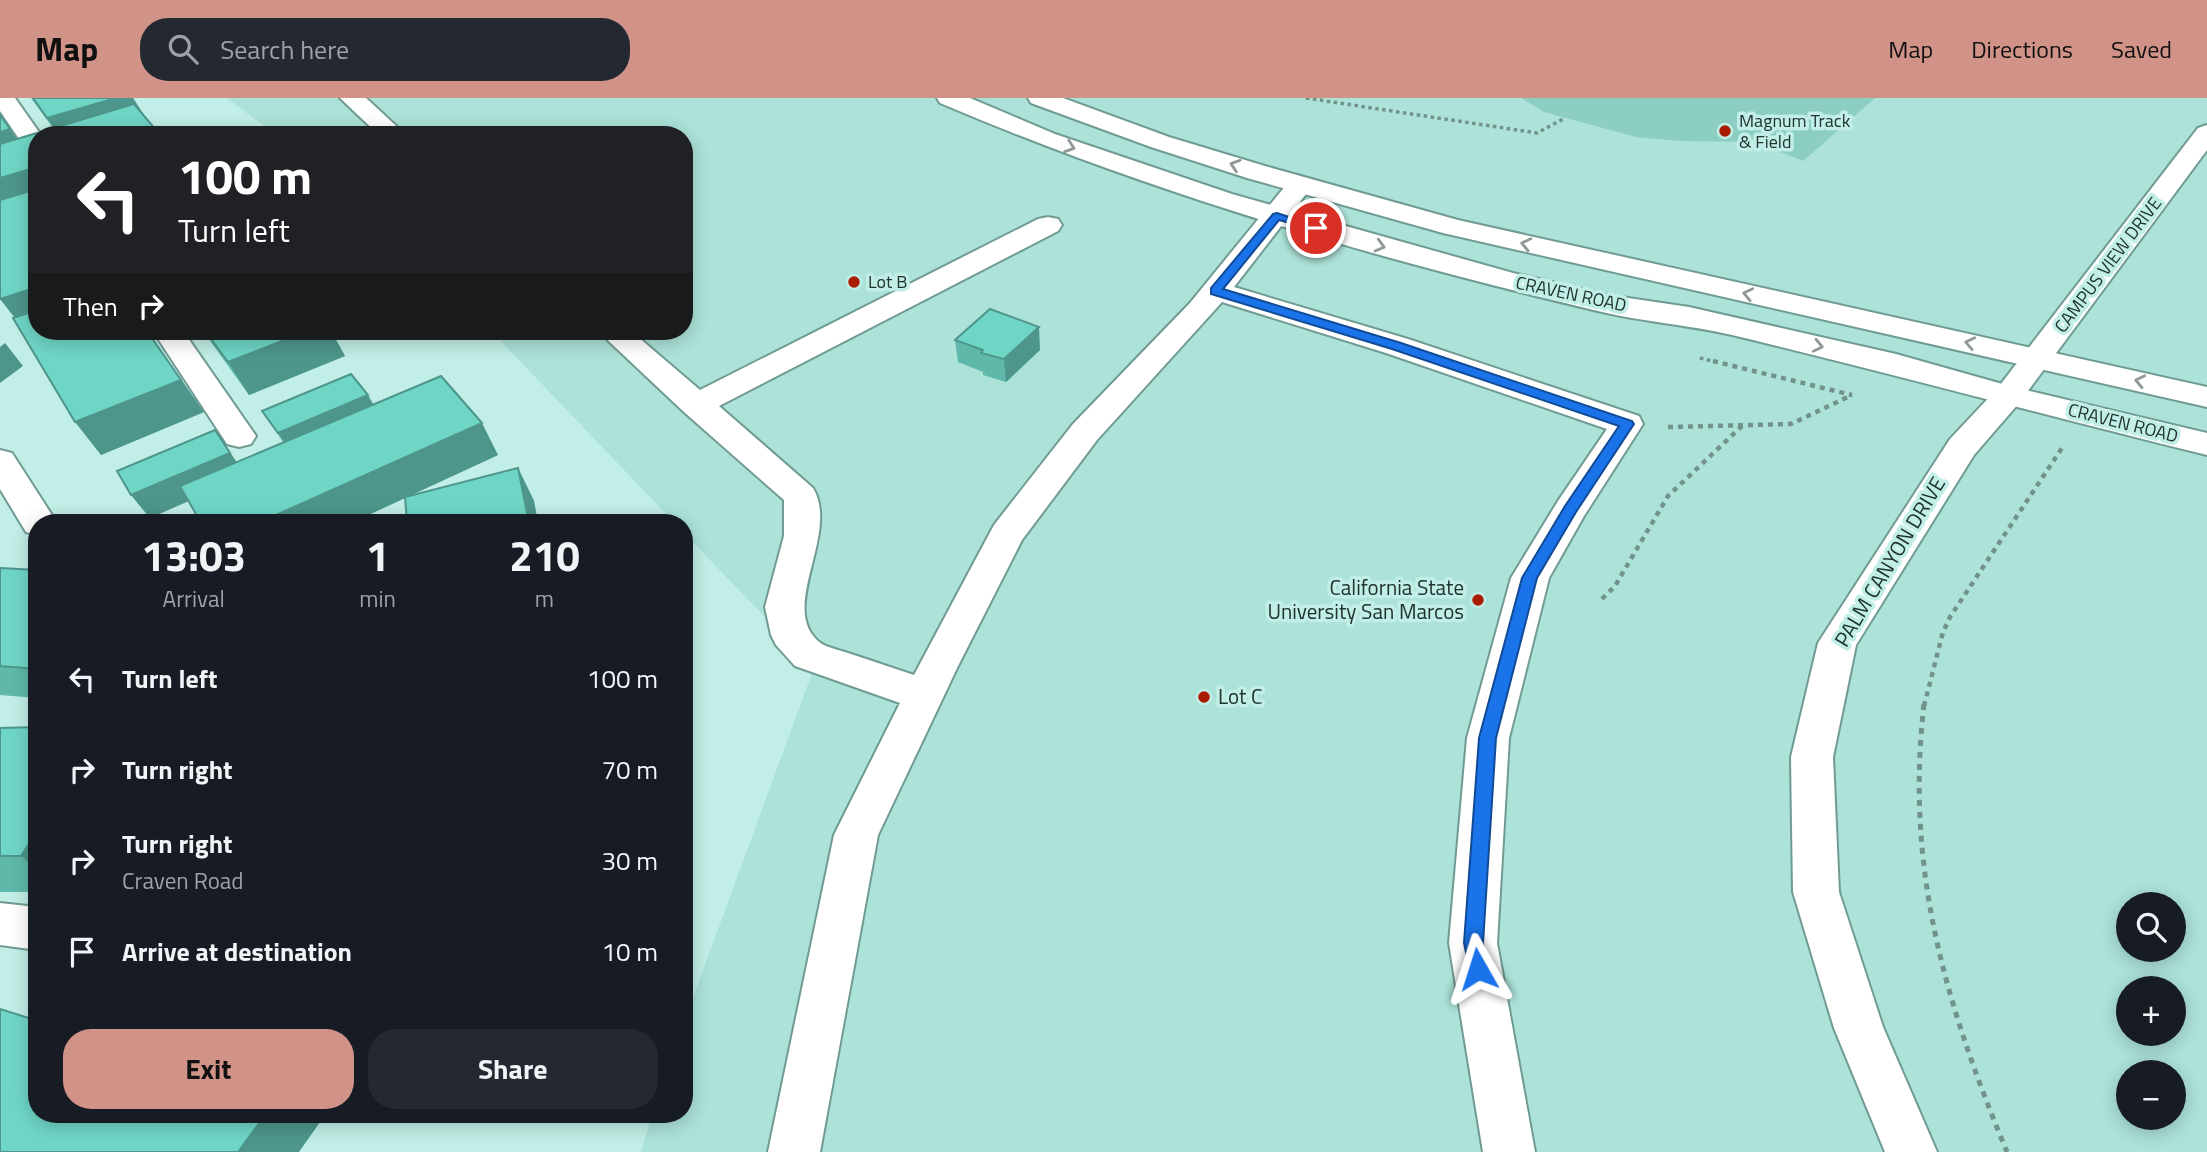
<!DOCTYPE html>
<html lang="en">
<head>
<meta charset="utf-8">
<style>
  body { margin:0; font-family:"Titillium Web",sans-serif; background:#242831; color:#f1f3f6; height:100vh; display:flex; flex-direction:column; font-size:26px; white-space:nowrap }
  * { box-sizing:border-box; margin:0 }
  p { font-size:23px; color:#9ea1a6 }
  .icon { flex:none; width:38px; height:38px; fill:none; stroke:currentColor; stroke-width:2; stroke-linecap:round; stroke-linejoin:round }
  .map { position:relative; flex:1; overflow:hidden }
  .sheet { position:absolute; left:28px; top:416px; width:665px; height:609px; display:flex; flex-direction:column; background:#171b24; border-radius:28px; box-shadow:0 4px 18px #0003 }
  .sheet>* { flex:none }
  .top-card { position:absolute; left:28px; top:28px; width:665px; height:214px; border-radius:28px; box-shadow:0 4px 18px #0003; background:#202124; color:#fff; overflow:hidden }
  .controls { position:absolute; left:2116px; top:794px; display:grid; gap:14px }
  .controls a { display:grid; place-items:center; width:70px; height:70px; border-radius:50%; background:#171b24; box-shadow:0 4px 18px #0003; font-size:35px }
  .pin { position:absolute; display:grid; place-items:center; width:60px; height:60px; color:#fff; margin:-30px; border:4px solid #fff; border-radius:50%; box-shadow:0 2px 7px #0007 }
  .me { position:absolute; width:77px; margin:-38px; rotate:354deg; stroke-linejoin:round; filter:drop-shadow(0 0 5px #0008) }
  .turn { display:flex; align-items:center; gap:24px; height:147px; padding:0 35px; font-size:32px }
  .turn .icon { width:91px; height:91px; stroke-width:2.5 }
  .turn b { display:block; font-size:49px; line-height:60px }
  .then { display:flex; align-items:center; height:66px; padding:0 35px; background:#0003; gap:14px; font-size:26px }
  .eta { display:flex; justify-content:space-evenly; align-items:center; height:119px; text-align:center }
  .eta b { font-size:42px; font-weight:700; line-height:49px }
  .button { display:flex; gap:14px; margin-top:auto; padding:14px 35px }
  .button a { flex:1; height:80px; border-radius:28px; background:#d19287; color:#111; font-size:28px; font-weight:700; line-height:80px; text-align:center }
  .button a+a { background:#242831; color:#f1f3f6 }
  ul { padding:0; list-style:none }
  li { display:flex; align-items:center; gap:21px; height:91px; padding:0 35px }
  li div { flex:1 }
  li b { display:block; font-size:26px }
  li em { font-style:normal }
  header { display:flex; align-items:center; gap:42px; box-sizing:border-box; height:98px; padding:0 35px; background:#d19287; color:#111 }
  header strong { font-size:33px }
  nav { display:flex; gap:38px; margin-inline-start:auto; font-size:24px }
  .search { width:490px; height:63px; background:#242831; display:flex; align-items:center; gap:18px; box-sizing:border-box; padding:0 24px; border-radius:28px; color:#9ea1a6; font-size:26px }
  .map>svg:first-child { display:block }
</style>
</head>
<body>
<header>
<strong>Map</strong>
<div class="search"><svg class="icon" aria-label="search" viewBox="0 0 24 24"><circle cx="10" cy="10" r="6"/><path d="M15 15l6 6"/></svg>Search here</div>
<nav><a>Map</a><a>Directions</a><a>Saved</a></nav>
</header>
<div class="map">
<svg width="2207" height="1054" viewBox="0 0 2207 1054">
  <rect width="100%" height="100%" fill="#c1eee6"/>
  <path fill="#ace2d8" fill-rule="evenodd" d="M227,0H2207V1054H641L652,1017H684V924L814,570L684,435V425H675L491,233H684V37H276ZM2128,807H2174V852H2128ZM2128,891H2174V936H2128ZM2128,975H2174V1020H2128Z"/>
  <path fill="#8ccec2" d="M1521,0H1875L1803,63L1755,44L1681,43L1636,39L1544,14Z"/>
  <g fill="none" stroke-linecap="round" stroke-linejoin="round">
    <g stroke="#709b93" stroke-width="4">
      <path id="minor" d="M0,0H15L41,37H37V57L28,54L0,13Z
        M340,0H366L406,37H379Z
        M2207,27V52L2019,305L1974,357L1856,547L1833,659L1839,794L1883,929L1937,1054H1885L1834,930L1793,794L1791,659L1818,545L1950,341L1997,291L2198,30Z
        M1300,79L1309,81L1313,87L1234,189L1408,241L1639,318L1643,326L1584,418L1549,480L1509,640L1497,845L1535,1054H1483L1449,845L1467,640L1511,480L1558,403L1607,331L1386,255L1222,204L1097,342L1022,442L958,568L878,737L820,1054H768L834,737L900,605L795,568L776,547L771,537L765,509L784,438V402L684,314L598,233H631L700,292L1038,121L1048,119L1058,121L1062,127L1058,133L719,308L813,390C841,436 775,514 822,546C829,550 840,552 848,555C870,562 892,570 914,577L994,427L1073,326L1190,205L1291,81Z
        M153,233H183L256,338L251,346L239,349L227,346Z
        M0,352L12,355L57,425H37V437L26,434L0,391Z
        M0,805L37,809V852L0,847Z"/>
    </g>
    <g stroke="#709b93" stroke-width="4">
      <path id="major" d="M937,0H970L1055,36L1232,96L1513,175L1608,197L1689,209L1896,256L2013,289L2207,335V357C2048,318 1891,275 1732,237C1689,227 1645,224 1602,214C1377,161 1154,96 940,5Z
        M1028,0H1063L1169,39L1265,68L1458,122L2207,289V309L1443,135L1247,80L1151,49L1031,5Z"/>
    </g>
    <path stroke="#72928c" stroke-width="3.5" stroke-dasharray="3.5 3.5" stroke-linecap="butt" d="M1306,0L1537,35L1565,20
      M1700,260L1720,265"/>
    <path stroke="#72928c" stroke-width="4.5" stroke-dasharray="5 5" stroke-linecap="butt" d="M1713,263L1852,297
      M1668,329L1791,326L1852,297
      M1602,501L1615,488L1668,398L1742,328
      M1924,608L1943,534L1950,519L2064,347"/>
    <path stroke="#72928c" stroke-width="5" stroke-dasharray="6 6" stroke-linecap="butt" d="M1924,606C1905,770 1945,905 2007,1054"/>
    <use href="#minor" fill="#fff" fill-rule="evenodd"/>
    <use href="#major" fill="#fff" fill-rule="evenodd"/>
  </g>
  <path fill="#5fb8aa" d="M31,0H133L145,19L159,37H37V233H147L204,314L101,357L14,220L17,41L53,30Z
    M203,233H331L345,258L249,297Z
    M955,242L1040,252L1006,284L983,277V274L958,264Z
    M373,306L498,357L409,398L518,370L534,403L538,425H407L405,400L351,425H201L188,403L150,420L131,397L236,364L283,344L262,313Z
    M0,470L37,472V600L0,597Z
    M37,629V794H0V630Z"/>
  <path fill="#4e968b" d="M116,0H133L149,25L59,37L47,20Z
    M10,31L31,61L0,71V34Z
    M156,32L159,37H142Z
    M37,69V107L0,119V80Z
    M37,189V229L25,233L0,201Z
    M1039,229L1040,252L1006,284L1004,261Z
    M147,233L204,314L101,357L75,324Z
    M308,233H331L345,258L249,297L228,264Z
    M5,245L23,268L0,285V249Z
    M368,297L381,320L294,358L278,335Z
    M482,325L498,357L351,425H258Z
    M215,332L246,378L150,420L131,397Z
    M518,370L534,403L538,425H529Z
    M37,733V762L30,760L37,766V771L21,758Z
    M265,1017H325L299,1054H238Z"/>
  <path fill="#6fd6c6" stroke="#4e968b" stroke-width="2" d="M33,0H116L47,20Z
    M134,6L156,32L142,37H37V69L0,80V46Z
    M0,17L10,31L0,34Z
    M37,91V189L0,201V102Z
    M990,211L1039,229L1004,261L981,255L983,252L955,242Z
    M37,212V233H147L181,282L75,324L13,220Z
    M205,233H308L228,264Z
    M351,276L368,297L278,335L262,313Z
    M441,278L482,325L258,425H201L180,388Z
    M215,332L230,355L131,397L117,373Z
    M518,370L529,425H407L405,399Z
    M0,470L37,472V571L0,568Z
    M37,629V733L21,758H0V630Z
    M37,752V762L30,760Z
    M0,911L35,922L37,921V1017H265L238,1054H0Z"/>
  <defs><path id="oneway-chevron" d="M-2-3.5L2.5 0L-2 3.5" fill="none" stroke-width="1.6" stroke-linecap="round" stroke-linejoin="round" transform="scale(1.75)"/></defs>
  <g stroke="#909998">
    <use href="#oneway-chevron" transform="translate(1070 49) rotate(19)"/>
    <use href="#oneway-chevron" transform="translate(1235 67) rotate(-162)"/>
    <use href="#oneway-chevron" transform="translate(1526 146) rotate(-167)"/>
    <use href="#oneway-chevron" transform="translate(1380 148) rotate(15)"/>
    <use href="#oneway-chevron" transform="translate(1748 196) rotate(-168)"/>
    <use href="#oneway-chevron" transform="translate(1970 245) rotate(-168)"/>
    <use href="#oneway-chevron" transform="translate(1818 248) rotate(13)"/>
    <use href="#oneway-chevron" transform="translate(2140 283) rotate(-167)"/>
  </g>
  <path fill="#1a73e8" stroke="#114b97" stroke-width="2" d="M1277,115L1322,130L1316,133L1279,122L1223,191L1401,245L1632,323L1634,326L1576,414L1537,480L1496,640L1483,845L1488,871L1485,878L1478,880L1471,878L1464,845L1479,640L1522,480L1565,408L1619,328L1392,251L1211,196V190L1273,116Z"/>
  <g fill="#aa1c00" stroke="#c1eee6" stroke-width="2.5">
    <circle cx="1725" cy="33" r="7"/>
    <circle cx="854" cy="184" r="7"/>
    <circle cx="1478" cy="502" r="7"/>
    <circle cx="1204" cy="599" r="7"/>
  </g>
  <g text-anchor="middle" stroke-width="7" stroke-linejoin="round" paint-order="stroke">
    <g font-size="18" fill="#213330" stroke="#c1eee6" text-anchor="start">
      <text x="1739" y="29">Magnum Track<tspan x="1739" dy="21">&amp; Field</tspan></text>
      <text x="868" y="190">Lot B</text>
    </g>
    <g font-size="18" fill="#213330" stroke="#c1eee6">
      <text transform="translate(2108 167) rotate(-53)" y="6">CAMPUS VIEW DRIVE</text>
      <text transform="translate(1571 196) rotate(12)" y="6">CRAVEN ROAD</text>
      <text transform="translate(2123 325) rotate(14)" y="6">CRAVEN ROAD</text>
    </g>
    <g font-size="21" fill="#213330" stroke="#c1eee6">
      <text transform="translate(1890 464) rotate(-59)" y="7">PALM CANYON DRIVE</text>
    </g>
    <g font-size="21" fill="#213330" stroke="#c1eee6" text-anchor="end">
      <text x="1464" y="497">California State<tspan x="1464" dy="24">University San Marcos</tspan></text>
      <text x="1218" y="606" text-anchor="start">Lot C</text>
    </g>
  </g>
</svg>
<div class="controls">
<a><svg class="icon" aria-label="search" viewBox="0 0 24 24"><circle cx="10" cy="10" r="6"/><path d="M15 15l6 6"/></svg></a>
<a>+</a>
<a>−</a>
</div>
<div class="pin" style="left:1316px;top:130px;background:#d93025"><svg class="icon" aria-label="arrive" viewBox="0 0 24 24"><path d="M6 21V4h12l-3 4 3 4H6"/></svg></div>
<svg class="me" style="left:1478px;top:871px" viewBox="-20 -20 40 40"><path d="M0-17L14 15 0 8-14 15z" fill="#1a73e8" stroke="#fff" stroke-width="4"/></svg>
<div class="top-card">
<div class="turn"><svg class="icon" aria-label="left" viewBox="0 0 24 24"><path d="M17 20v-9H6M10 6l-5 5 5 5"/></svg><div><b>100 m</b>Turn left</div></div>
<div class="then">Then<svg class="icon" aria-label="right" viewBox="0 0 24 24"><path d="M7 20v-9h11M14 6l5 5-5 5"/></svg></div>
</div>
<section class="sheet">
<div class="eta">
<div><b>13:03</b><p>Arrival</p></div>
<div><b>1</b><p>min</p></div>
<div><b>210</b><p>m</p></div>
</div>
<ul>
<li><svg class="icon" aria-label="left" viewBox="0 0 24 24"><path d="M17 20v-9H6M10 6l-5 5 5 5"/></svg><div><b>Turn left</b></div><em>100 m</em></li>
<li><svg class="icon" aria-label="right" viewBox="0 0 24 24"><path d="M7 20v-9h11M14 6l5 5-5 5"/></svg><div><b>Turn right</b></div><em>70 m</em></li>
<li><svg class="icon" aria-label="right" viewBox="0 0 24 24"><path d="M7 20v-9h11M14 6l5 5-5 5"/></svg><div><b>Turn right</b><p>Craven Road</p></div><em>30 m</em></li>
<li><svg class="icon" aria-label="arrive" viewBox="0 0 24 24"><path d="M6 21V4h12l-3 4 3 4H6"/></svg><div><b>Arrive at destination</b></div><em>10 m</em></li>
</ul>
<div class="button"><a>Exit</a><a>Share</a></div>
</section>
</div>
</body>
</html>
